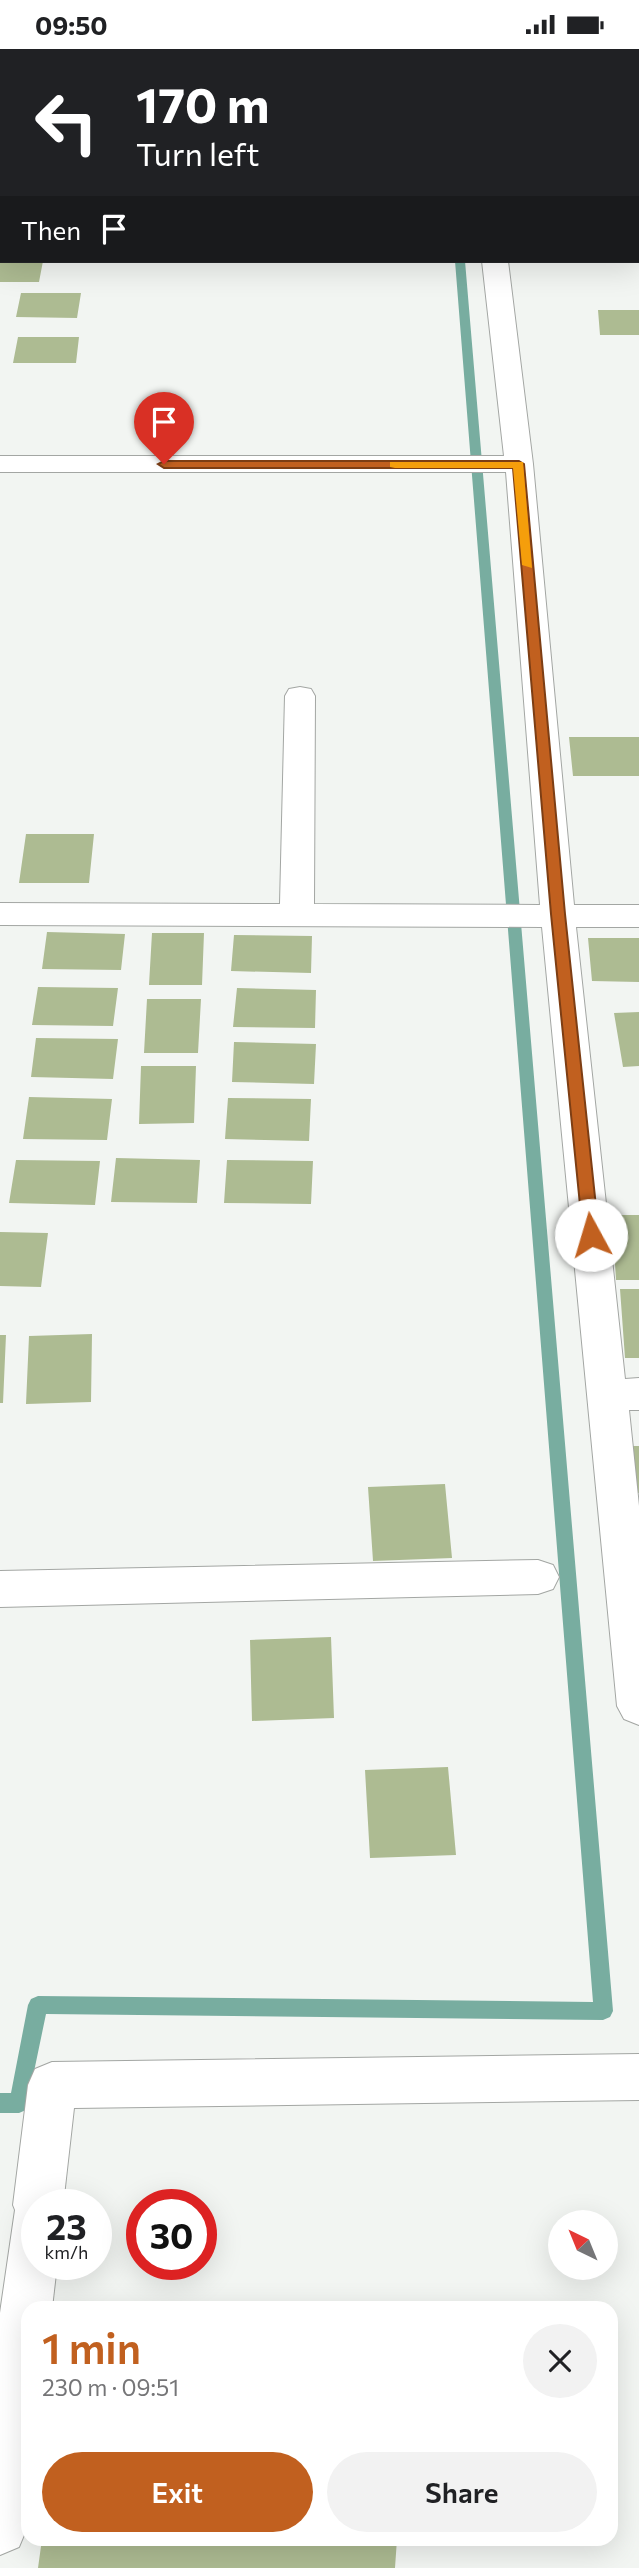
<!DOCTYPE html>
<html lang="en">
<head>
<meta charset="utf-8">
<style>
  body { margin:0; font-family:Commissioner,sans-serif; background:#f2f2f2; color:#202124; height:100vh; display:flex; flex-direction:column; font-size:26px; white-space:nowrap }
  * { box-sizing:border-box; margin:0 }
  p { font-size:23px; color:#757577 }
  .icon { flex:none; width:38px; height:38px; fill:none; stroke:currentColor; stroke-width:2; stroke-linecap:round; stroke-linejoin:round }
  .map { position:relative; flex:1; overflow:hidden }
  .side { position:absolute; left:21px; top:2252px; width:597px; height:245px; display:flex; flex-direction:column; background:#fff; border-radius:21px; box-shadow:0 7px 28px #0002 }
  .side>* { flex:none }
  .banner { position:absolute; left:0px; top:0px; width:640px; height:214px; box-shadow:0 7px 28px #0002; background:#202124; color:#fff; overflow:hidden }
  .needle { width:46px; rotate:317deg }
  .fabs { position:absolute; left:548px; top:2161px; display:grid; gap:14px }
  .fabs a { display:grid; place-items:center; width:70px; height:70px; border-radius:50%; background:#fff; box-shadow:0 7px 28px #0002; font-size:35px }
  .speed { position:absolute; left:21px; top:2140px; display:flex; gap:14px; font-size:35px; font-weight:700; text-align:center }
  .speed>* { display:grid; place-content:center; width:91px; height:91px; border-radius:50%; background:#fff; box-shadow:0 7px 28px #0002; line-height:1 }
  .speed small { font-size:18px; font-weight:400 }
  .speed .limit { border:10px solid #d22; background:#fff; color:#111 }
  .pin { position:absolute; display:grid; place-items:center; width:60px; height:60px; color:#fff; margin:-72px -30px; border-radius:50% 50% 50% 0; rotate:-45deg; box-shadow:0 0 7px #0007 }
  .pin .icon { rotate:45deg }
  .me { position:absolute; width:77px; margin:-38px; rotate:354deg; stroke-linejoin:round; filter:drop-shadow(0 0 5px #0008) }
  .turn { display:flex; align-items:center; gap:24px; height:147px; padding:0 21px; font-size:32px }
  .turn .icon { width:91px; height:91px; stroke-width:2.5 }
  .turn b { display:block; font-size:49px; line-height:60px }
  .then { display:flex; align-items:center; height:66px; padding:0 21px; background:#0003; gap:14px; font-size:26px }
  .round { display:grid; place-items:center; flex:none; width:74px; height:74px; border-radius:37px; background:#f2f2f2 }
  .headline { display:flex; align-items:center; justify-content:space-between; height:119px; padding:0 21px }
  h1 { font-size:42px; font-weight:600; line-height:52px; color:#c1601f }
  .primary-button { display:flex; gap:14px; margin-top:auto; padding:14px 21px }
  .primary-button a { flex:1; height:80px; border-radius:42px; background:#c1601f; color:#fff; font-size:28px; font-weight:600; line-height:80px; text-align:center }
  .primary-button a+a { background:#f2f2f2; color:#202124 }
  .status { display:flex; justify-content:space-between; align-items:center; height:49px; padding:0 35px; background:#fff; direction:ltr }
  .status svg { height:19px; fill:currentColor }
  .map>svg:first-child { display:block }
</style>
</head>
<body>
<div class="status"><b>09:50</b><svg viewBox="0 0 49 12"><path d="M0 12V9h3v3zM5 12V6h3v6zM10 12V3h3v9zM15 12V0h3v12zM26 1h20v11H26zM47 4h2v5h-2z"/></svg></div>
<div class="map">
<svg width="639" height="2519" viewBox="0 0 639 2519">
  <rect width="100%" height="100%" fill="#f2f5f2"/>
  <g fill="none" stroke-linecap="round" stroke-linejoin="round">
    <path fill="#78ada0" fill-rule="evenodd" d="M455,212H465L613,1962L610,1968L603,1971L46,1965L26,2061L19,2064H0V2044H11L28,1956L31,1950L38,1947L593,1953Z"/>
  </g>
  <path fill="#adbb92" d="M0,212H43L39,233H0Z
    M21,244H81L77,269L16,268Z
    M598,261H639V286H600Z
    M18,288H79L76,314H13Z
    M569,688H639V727H573Z
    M26,785H94L89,834H19Z
    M47,883L125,885L121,921L42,920Z
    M152,884H204L202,936H149Z
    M234,886L312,887L311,924L231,922Z
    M588,889H639V933L592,932Z
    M38,938L118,939L113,977L32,976Z
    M237,939L316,941L315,979L233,978Z
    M147,950H201L198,1004H144Z
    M639,963V1017L623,1018L614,964Z
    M36,989L118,990L113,1030L31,1028Z
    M234,993L316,995L314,1035L232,1033Z
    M141,1017H196L194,1074L139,1075Z
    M29,1048L112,1050L107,1091L23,1090Z
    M228,1049L311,1050L309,1092L225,1090Z
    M116,1109L200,1111L197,1154L111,1153Z
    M16,1111L100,1112L95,1156L9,1154Z
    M227,1111L313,1112L311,1155L224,1154Z
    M612,1166H639V1231H616Z
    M0,1183L48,1184L41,1238L0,1237Z
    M620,1240H639V1309H625Z
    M92,1285L91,1353L26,1355L29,1287Z
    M0,1286H6L3,1354H0Z
    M633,1397H639V1444H637Z
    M445,1435L452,1509L373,1512L368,1438Z
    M331,1588L334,1669L252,1672L250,1591Z
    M448,1718L456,1806L370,1809L365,1721Z
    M42,2490H397L395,2519H38Z"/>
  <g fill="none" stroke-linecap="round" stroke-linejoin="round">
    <g stroke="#a3a6a3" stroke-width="2">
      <path id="minor" d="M0,0L8,2H2V14Z
        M420,0H639V8V2H419Z
        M0,102H2L0,117Z
        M482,212H508L533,415L574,856H639V878H576L625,1330L639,1329V1361H629L639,1457V1676L624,1670L617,1657L542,878L0,876V854L280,855L285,647L289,640L300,638L311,640L315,647L314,855L540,856L506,423H0V407H504Z
        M538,1511L553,1516L559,1528L553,1540L538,1545L0,1558V1522Z
        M639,2005V2051L74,2059L63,2156H37V2216H57L52,2259H28L27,2479L19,2498L0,2506V2264L15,2161L13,2156L28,2036L35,2020L52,2013Z"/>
    </g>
    <use href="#minor" fill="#fff" fill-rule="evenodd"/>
  </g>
  <path fill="#c1601f" stroke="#7d3e14" stroke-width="2" d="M519,412L524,415L565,865L599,1186L591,1191L583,1186L551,865L513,419H164L158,415L164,412Z"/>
  <path fill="#f59e0b" d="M390,413H523L532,519L522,516L513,419H395L390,418Z"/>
</svg>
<div class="fabs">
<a><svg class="needle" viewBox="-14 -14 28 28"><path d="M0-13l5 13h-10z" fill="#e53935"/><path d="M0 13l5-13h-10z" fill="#757577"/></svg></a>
</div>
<div class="speed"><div>23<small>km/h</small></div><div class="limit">30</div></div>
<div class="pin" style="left:164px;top:415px;background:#d93025"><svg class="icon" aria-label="arrive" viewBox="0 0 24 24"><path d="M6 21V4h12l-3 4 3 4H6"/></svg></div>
<svg class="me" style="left:591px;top:1186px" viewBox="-20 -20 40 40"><circle r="19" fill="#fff"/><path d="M0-13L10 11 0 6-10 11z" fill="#c1601f"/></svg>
<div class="banner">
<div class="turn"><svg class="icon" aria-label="left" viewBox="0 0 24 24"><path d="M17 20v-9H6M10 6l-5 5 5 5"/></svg><div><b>170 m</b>Turn left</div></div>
<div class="then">Then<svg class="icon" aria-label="arrive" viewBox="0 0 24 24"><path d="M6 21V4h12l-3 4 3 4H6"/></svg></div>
</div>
<section class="side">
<div class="headline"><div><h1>1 min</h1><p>230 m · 09:51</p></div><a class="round"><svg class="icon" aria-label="close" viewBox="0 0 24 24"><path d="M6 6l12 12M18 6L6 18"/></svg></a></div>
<div class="primary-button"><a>Exit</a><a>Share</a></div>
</section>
</div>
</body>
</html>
